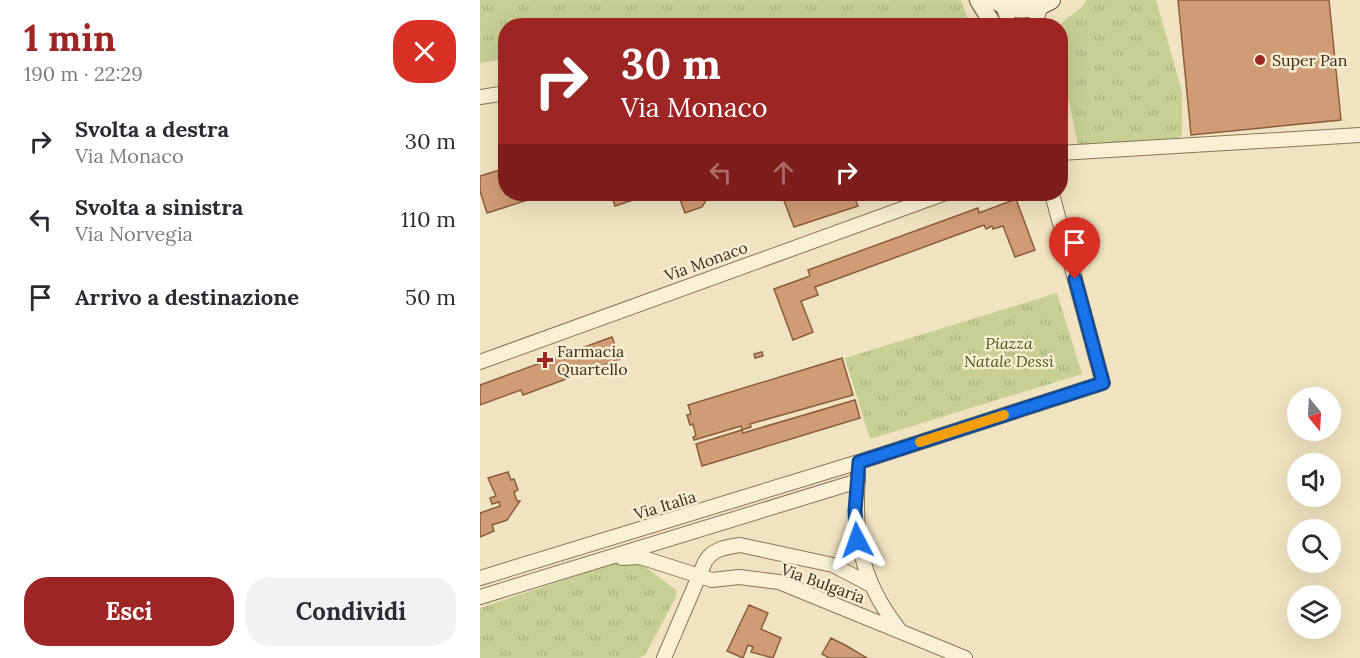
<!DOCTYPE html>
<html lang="it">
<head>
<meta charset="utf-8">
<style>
  body { margin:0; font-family:Lora,serif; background:#f2f2f3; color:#2b2b33; height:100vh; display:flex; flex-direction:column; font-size:22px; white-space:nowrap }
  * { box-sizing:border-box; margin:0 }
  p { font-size:20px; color:#7c7c81 }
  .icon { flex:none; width:33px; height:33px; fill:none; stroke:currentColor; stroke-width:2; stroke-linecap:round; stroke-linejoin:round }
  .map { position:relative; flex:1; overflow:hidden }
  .side { display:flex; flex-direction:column; background:#fff; width:480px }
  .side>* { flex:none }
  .top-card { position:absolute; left:18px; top:18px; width:570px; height:183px; border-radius:24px; box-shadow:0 6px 24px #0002; background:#9d2524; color:#fff; overflow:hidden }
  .needle { width:39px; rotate:162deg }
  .tools { position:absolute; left:807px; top:387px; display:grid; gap:12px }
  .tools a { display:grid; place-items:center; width:54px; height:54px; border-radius:50%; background:#fff; box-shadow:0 6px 24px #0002; font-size:30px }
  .pin { position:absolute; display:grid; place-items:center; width:51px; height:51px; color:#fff; margin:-62px -26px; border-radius:50% 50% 50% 0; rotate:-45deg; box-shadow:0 0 6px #0007 }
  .pin .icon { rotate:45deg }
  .me { position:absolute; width:66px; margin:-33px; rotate:356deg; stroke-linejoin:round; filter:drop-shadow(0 0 4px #0008) }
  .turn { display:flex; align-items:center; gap:21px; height:126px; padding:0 24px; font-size:27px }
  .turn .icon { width:78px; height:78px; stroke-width:2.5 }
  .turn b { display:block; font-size:42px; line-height:51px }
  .lanes { display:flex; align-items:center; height:57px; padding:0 24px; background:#0003; justify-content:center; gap:30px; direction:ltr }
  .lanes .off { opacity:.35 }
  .round { display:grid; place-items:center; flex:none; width:63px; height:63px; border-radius:24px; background:#f2f2f3 }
  .summary { display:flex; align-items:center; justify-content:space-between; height:102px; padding:0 24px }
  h1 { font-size:36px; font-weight:700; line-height:45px; color:#9d2524 }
  .button { display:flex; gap:12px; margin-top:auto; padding:12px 24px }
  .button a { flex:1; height:69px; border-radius:24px; background:#9d2524; color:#fff; font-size:24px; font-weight:700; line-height:69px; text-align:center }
  .button a+a { background:#f2f2f3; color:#2b2b33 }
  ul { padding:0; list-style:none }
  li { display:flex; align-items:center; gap:18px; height:78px; padding:0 24px }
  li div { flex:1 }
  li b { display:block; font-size:22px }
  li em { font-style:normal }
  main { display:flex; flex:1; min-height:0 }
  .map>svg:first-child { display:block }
</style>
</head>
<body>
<main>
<section class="side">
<div class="summary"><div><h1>1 min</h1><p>190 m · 22:29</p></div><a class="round" style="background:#d93025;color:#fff"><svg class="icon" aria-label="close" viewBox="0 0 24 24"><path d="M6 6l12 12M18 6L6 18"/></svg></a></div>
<ul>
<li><svg class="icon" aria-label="right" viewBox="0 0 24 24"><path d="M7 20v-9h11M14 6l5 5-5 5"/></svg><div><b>Svolta a destra</b><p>Via Monaco</p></div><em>30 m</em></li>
<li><svg class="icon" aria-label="left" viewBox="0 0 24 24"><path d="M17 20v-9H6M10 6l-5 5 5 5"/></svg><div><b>Svolta a sinistra</b><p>Via Norvegia</p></div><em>110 m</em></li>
<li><svg class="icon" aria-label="arrive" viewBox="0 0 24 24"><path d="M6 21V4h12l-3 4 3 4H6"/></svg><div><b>Arrivo a destinazione</b></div><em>50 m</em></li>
</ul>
<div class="button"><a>Esci</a><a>Condividi</a></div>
</section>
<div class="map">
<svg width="880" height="658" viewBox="0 0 880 658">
  <defs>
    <pattern id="grass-tufts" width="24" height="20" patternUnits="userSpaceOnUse" patternTransform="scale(1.5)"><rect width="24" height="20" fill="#c7cf94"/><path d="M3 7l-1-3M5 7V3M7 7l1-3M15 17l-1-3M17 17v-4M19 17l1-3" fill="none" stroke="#acb27f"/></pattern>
  </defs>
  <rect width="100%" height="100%" fill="#f0e3c1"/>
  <path fill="url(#grass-tufts)" d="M0,0H481L490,25L322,26L320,21L284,26H26L25,59L0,63Z
    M606,0H676L702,92V135L693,142L599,149L581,65L580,26H578L604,5Z
    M577,293L602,374L390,439L365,358Z
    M140,561L160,563L196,590V597L165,655L159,658H0V608Z"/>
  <path fill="#d09c75" stroke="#8b5d3c" stroke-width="1.5" d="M698,0H849L861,120L711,135Z
    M26,168V194L63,195L7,213L0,191V176Z
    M131,194H171L135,206Z
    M198,194H230L222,207L205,213Z
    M315,194H373L378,206L314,227L303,198Z
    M536,199L555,250L535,257L523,226L513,229L512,226L506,229L504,225L335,287L338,295L321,301L333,332L313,340L294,289L330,276L328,270L498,208L499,213Z
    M132,337L140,359L43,395L41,390L0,405V385Z
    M282,352L283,356L275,358L274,354Z
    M362,358L373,395L270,424L271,427L262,430L261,426L214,440L213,437L216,436L213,424L210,425L207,415L211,414L208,405Z
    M375,400L380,418L222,466L216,444L262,430L263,433Z
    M28,472L31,480L34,479L38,490L34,492L37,501H40L27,520L12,525L14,531L0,537V513L20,506L19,502L12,504L10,498L16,496L8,478Z
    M269,605L288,613L281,629L301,638L293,658L271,652L273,647L268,645L263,658L247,651Z
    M351,638L365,645L387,658H349L342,654Z"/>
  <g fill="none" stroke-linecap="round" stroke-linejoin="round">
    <g stroke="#8b7458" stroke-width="16">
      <path id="minor" d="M523,5L530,26
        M554,26L561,6
        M0,97L26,93
        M580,153L880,135
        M0,362L463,194
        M378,474C374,535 379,578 418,628
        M142,558L160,557L232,580L259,577L299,582L485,658
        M0,578L379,462L623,383L572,194
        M0,597L378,481
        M184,658L225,562C232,549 246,547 260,545L353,565L391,585"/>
    </g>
    <g stroke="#8b7458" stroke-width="19">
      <path id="tertiary" d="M498,0L514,26"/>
    </g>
    <g stroke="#6c543b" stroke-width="20">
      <path id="secondary" d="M515,0C534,12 552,11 571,0"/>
    </g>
    <use href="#minor" stroke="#faf0d5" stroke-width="14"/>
    <use href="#tertiary" stroke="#faf0d5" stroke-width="16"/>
    <use href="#secondary" stroke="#faf0d5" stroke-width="18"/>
  </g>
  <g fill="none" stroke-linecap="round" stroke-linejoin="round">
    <g stroke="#114b97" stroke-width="15">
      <path id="route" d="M377,540L375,511L379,462L623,383L595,279"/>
    </g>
    <use href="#route" stroke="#1a73e8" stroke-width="10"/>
    <path stroke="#f59e0b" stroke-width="10" d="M440,442L524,415"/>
  </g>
  <g fill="#9d2524" stroke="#f7edd1" stroke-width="2">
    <circle cx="780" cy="60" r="6"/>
    <path d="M62 351h6v6h6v6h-6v6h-6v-6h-6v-6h6z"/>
  </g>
  <g text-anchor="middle" stroke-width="5" stroke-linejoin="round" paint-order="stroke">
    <g font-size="16" fill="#3a2b1d" stroke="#f7edd1" text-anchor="start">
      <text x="792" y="66">Super Pan</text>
      <text x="77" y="357">Farmacia<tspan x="77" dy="18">Quartello</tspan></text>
    </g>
    <g font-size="16" fill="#3a2b1d" stroke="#f7edd1">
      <text transform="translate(226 261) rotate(-20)" y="6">Via Monaco</text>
      <text transform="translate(185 505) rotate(-17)" y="6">Via Italia</text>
      <text transform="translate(343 583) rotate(20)" y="6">Via Bulgaria</text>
    </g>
    <g font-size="16" font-style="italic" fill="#495722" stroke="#f7edd1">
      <text x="529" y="349">Piazza<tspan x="529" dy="18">Natale Dessì</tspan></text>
    </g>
  </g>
</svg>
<div class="tools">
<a><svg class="needle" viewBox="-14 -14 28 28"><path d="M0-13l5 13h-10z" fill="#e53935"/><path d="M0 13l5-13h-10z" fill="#7c7c81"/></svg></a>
<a><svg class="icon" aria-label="sound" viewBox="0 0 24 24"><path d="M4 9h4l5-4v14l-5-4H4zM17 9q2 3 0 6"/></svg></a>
<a><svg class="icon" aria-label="search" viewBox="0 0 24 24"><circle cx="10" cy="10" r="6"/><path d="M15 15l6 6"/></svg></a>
<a><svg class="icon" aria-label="layers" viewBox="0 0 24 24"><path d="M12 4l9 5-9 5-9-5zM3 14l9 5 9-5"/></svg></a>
</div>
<div class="pin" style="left:595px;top:279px;background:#d93025"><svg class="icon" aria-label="arrive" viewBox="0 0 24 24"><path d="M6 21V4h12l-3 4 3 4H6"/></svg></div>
<svg class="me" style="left:377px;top:540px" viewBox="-20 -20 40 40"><path d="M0-17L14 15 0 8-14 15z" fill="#1a73e8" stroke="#fff" stroke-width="4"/></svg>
<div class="top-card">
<div class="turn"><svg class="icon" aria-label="right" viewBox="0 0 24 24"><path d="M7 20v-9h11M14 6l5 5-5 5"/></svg><div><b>30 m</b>Via Monaco</div></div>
<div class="lanes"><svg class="icon off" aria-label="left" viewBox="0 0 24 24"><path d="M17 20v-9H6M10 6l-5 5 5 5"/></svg><svg class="icon off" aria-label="ahead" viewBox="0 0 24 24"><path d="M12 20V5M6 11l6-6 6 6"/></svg><svg class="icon" aria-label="right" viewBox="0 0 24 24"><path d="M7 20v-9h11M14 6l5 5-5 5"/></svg></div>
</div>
</div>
</main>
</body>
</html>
